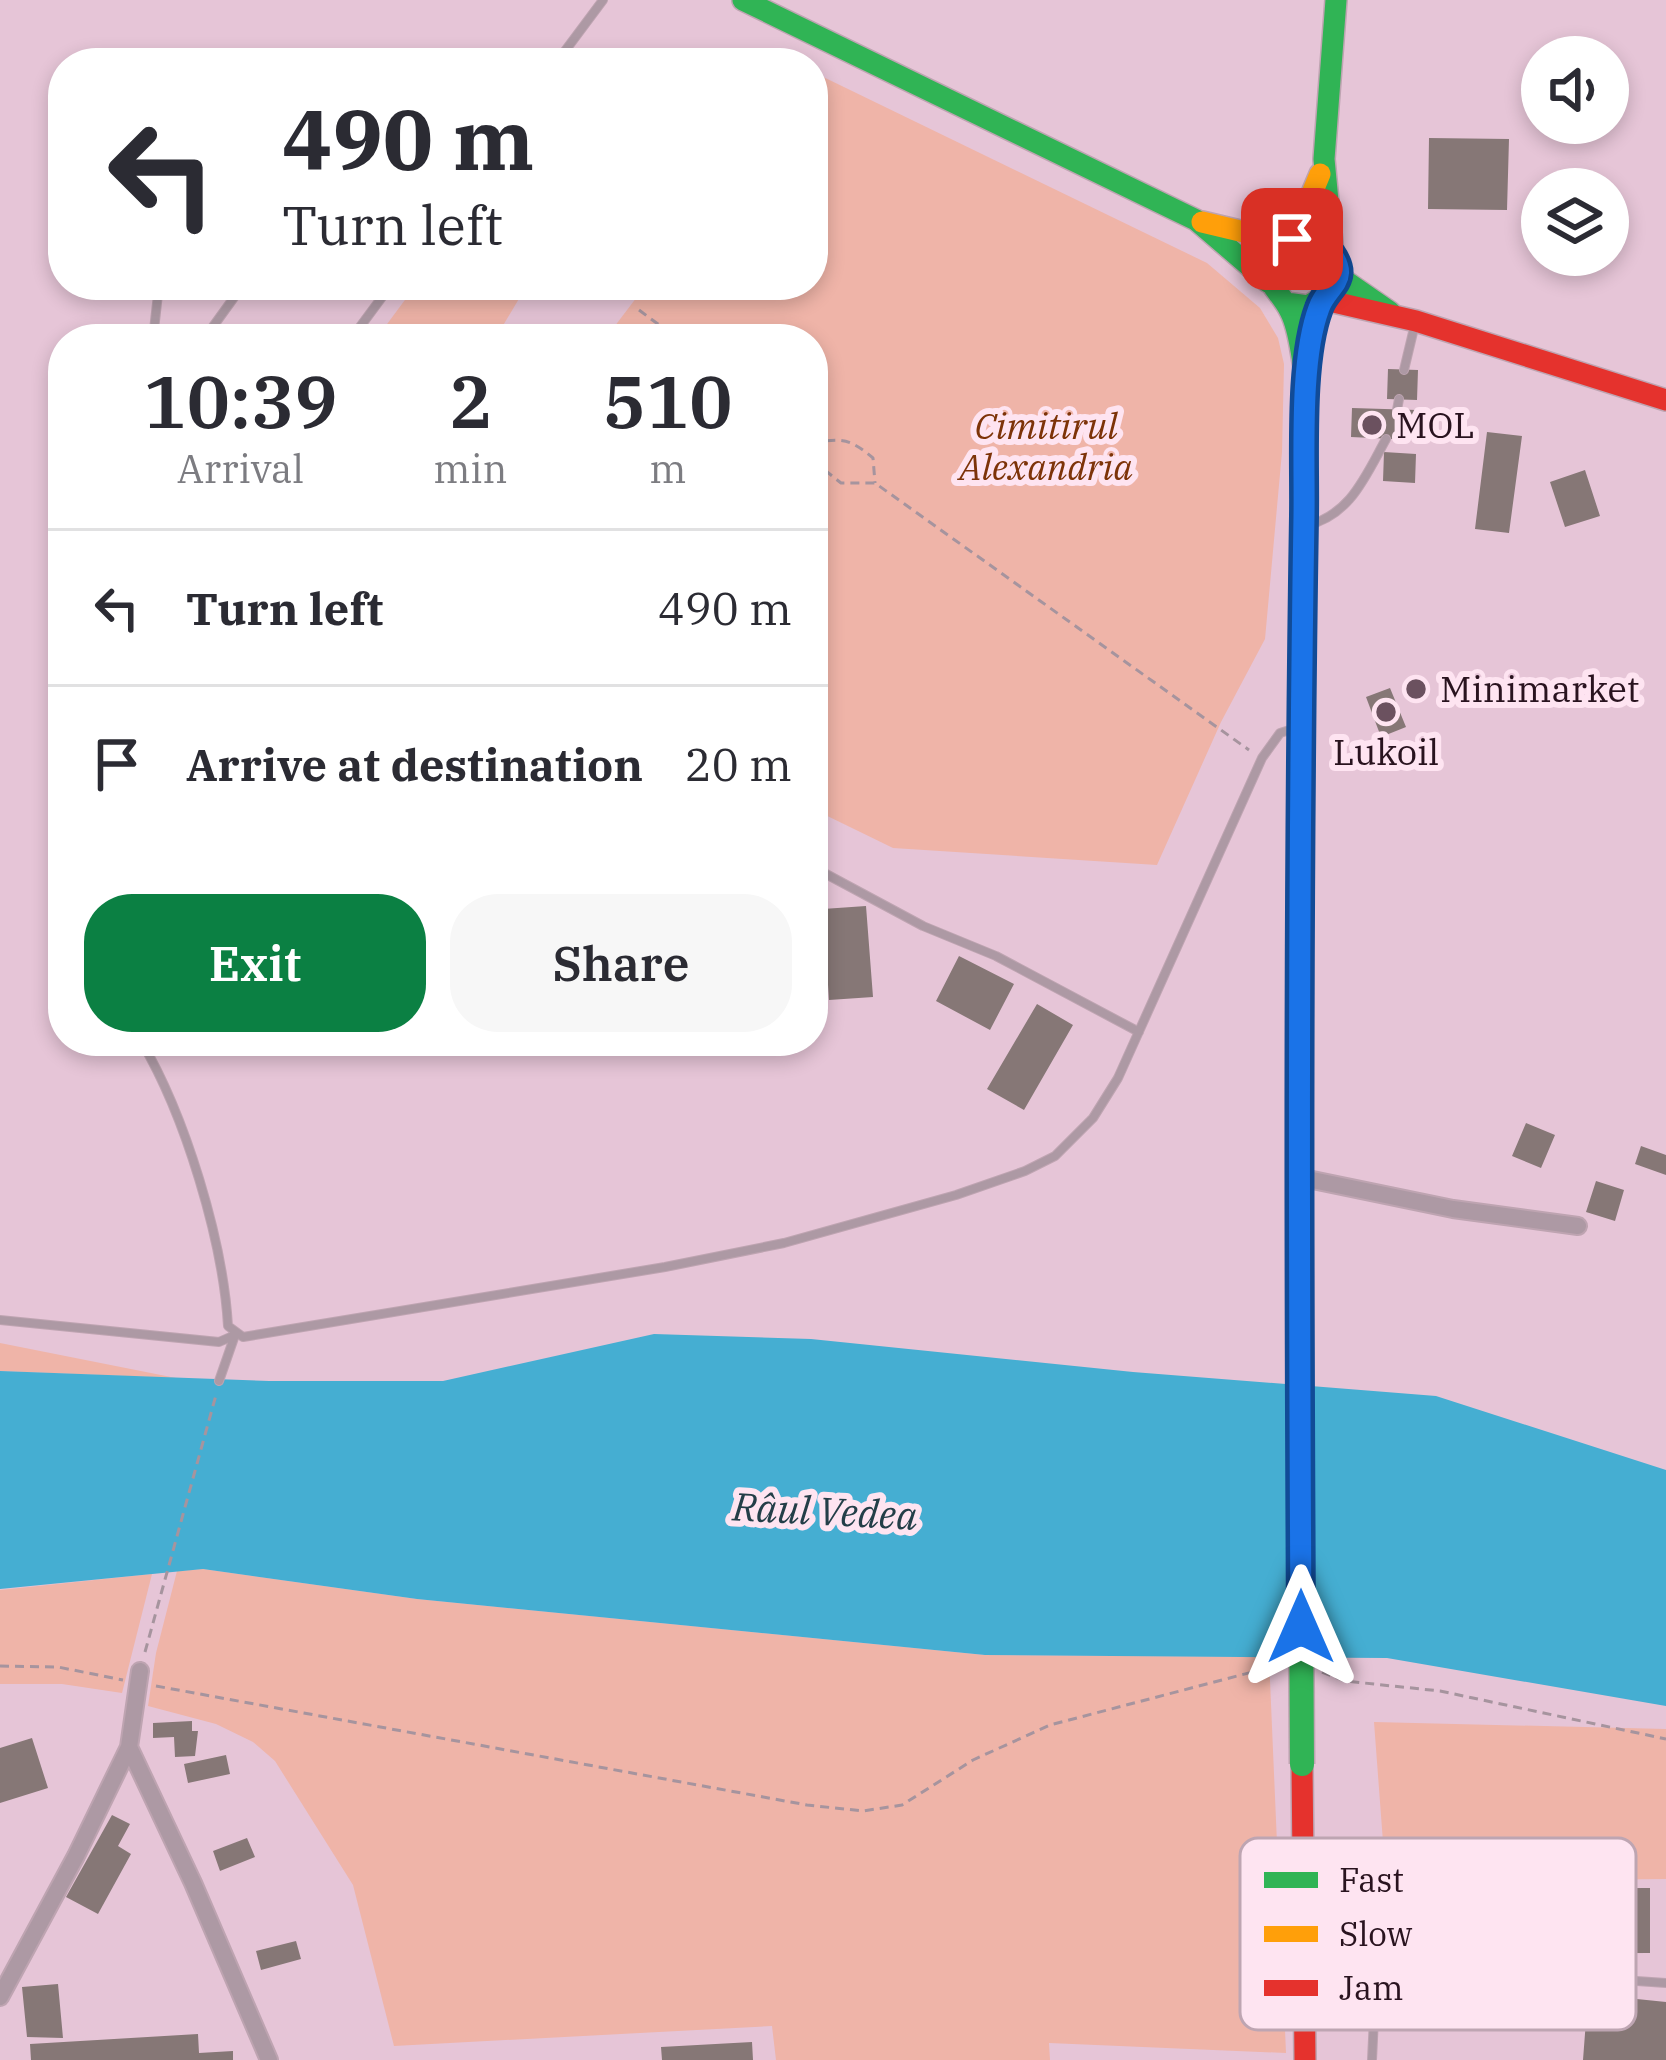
<!DOCTYPE html>
<html lang="en">
<head>
<meta charset="utf-8">
<style>
  body { margin:0; font-family:"IBM Plex Serif",serif; background:#f7f7f7; color:#2b2b33; height:100vh; display:flex; flex-direction:column; font-size:45px; white-space:nowrap }
  * { box-sizing:border-box; margin:0 }
  p { font-size:39px; color:#7c7c81 }
  .icon { flex:none; width:66px; height:66px; fill:none; stroke:currentColor; stroke-width:2; stroke-linecap:round; stroke-linejoin:round }
  .map { position:relative; flex:1; overflow:hidden }
  .details { position:absolute; left:48px; top:324px; width:780px; height:732px; display:flex; flex-direction:column; background:#fff; border-radius:48px; box-shadow:0 6px 18px #0003 }
  .details>* { flex:none }
  .top-card { position:absolute; left:48px; top:48px; width:780px; height:252px; border-radius:48px; box-shadow:0 6px 18px #0003; background:#fff; color:#2b2b33; overflow:hidden }
  .buttons { position:absolute; left:1521px; top:36px; display:grid; gap:24px }
  .buttons a { display:grid; place-items:center; width:108px; height:108px; border-radius:50%; background:#fff; box-shadow:0 6px 18px #0003; font-size:60px }
  .pin { position:absolute; display:grid; place-items:center; width:102px; height:102px; color:#fff; margin:-51px; border-radius:24px; box-shadow:0 6px 18px #0006 }
  .me { position:absolute; width:132px; margin:-66px; rotate:0deg; stroke-linejoin:round; filter:drop-shadow(0 0 9px #0008) }
  .turn { display:flex; align-items:center; gap:42px; height:252px; padding:0 36px; font-size:54px }
  .turn .icon { width:156px; height:156px; stroke-width:2.5 }
  .turn b { display:block; font-size:84px; line-height:102px }
  .eta { display:flex; justify-content:space-evenly; align-items:center; height:204px; text-align:center }
  .eta b { font-size:72px; font-weight:600; line-height:84px }
  .action { display:flex; gap:24px; margin-top:auto; padding:24px 36px }
  .action a { flex:1; height:138px; border-radius:48px; background:#0b8043; color:#fff; font-size:48px; font-weight:600; line-height:138px; text-align:center }
  .action a+a { background:#f7f7f7; color:#2b2b33 }
  ul { padding:0; list-style:none }
  li { display:flex; align-items:center; gap:36px; height:156px; padding:0 36px; border-top:3px solid #e1e1e2 }
  li div { flex:1 }
  li b { display:block; font-size:45px }
  li em { font-style:normal }
  .map>svg:first-child { display:block }
</style>
</head>
<body>
<div class="map">
<svg width="1666" height="2060" viewBox="0 0 1666 2060">
  <rect width="100%" height="100%" fill="#e6c5d7"/>
  <path fill="#efb4a8" d="M813,72L1207,263L1260,308L1278,338L1284,364L1282,452L1265,639L1221,722L1157,865L893,848L813,809V339H605L646,285H813Z
    M416,285H505L520,297L495,339H376Z
    M0,1343L176,1378L0,1371Z
    M203,1569L417,1599L985,1655L1269,1657L1286,2053L1049,2043L1050,2060H776L772,2026L394,2046L353,1885L275,1761L253,1742L216,1724L148,1706L156,1653L177,1571Z
    M152,1574L122,1693L62,1684H0V1590Z
    M1374,1722L1666,1729V1879L1386,1882Z"/>
  <path fill="#45aed2" d="M654,1334L811,1339L1133,1372L1436,1396L1666,1470V1706L1387,1658L985,1655L417,1599L203,1569L0,1589V1371L269,1381H443Z"/>
  <path fill="#867776" d="M1429,138L1509,139L1507,210L1428,209Z
    M1388,369L1418,370L1417,400L1387,399Z
    M1352,408L1417,410L1415,440L1351,437Z
    M1487,432L1522,436L1509,533L1475,529Z
    M1384,452L1416,454L1415,483L1383,481Z
    M1585,470L1600,516L1565,527L1550,482Z
    M1390,688L1406,727L1381,737L1366,697Z
    M866,906L873,997L829,1000L823,909Z
    M959,956L1014,984L990,1030L936,1001Z
    M1037,1004L1073,1025L1024,1110L987,1089Z
    M1526,1123L1555,1135L1541,1168L1512,1156Z
    M1641,1146L1666,1155V1175L1635,1164Z
    M1596,1181L1624,1190L1615,1221L1586,1212Z
    M192,1721V1731H198L195,1756L175,1757L174,1737L153,1738V1723Z
    M32,1738L48,1788L0,1803V1748Z
    M226,1755L230,1774L188,1783L184,1764Z
    M112,1815L130,1824L118,1846L131,1854L98,1914L66,1897Z
    M247,1838L255,1857L220,1871L213,1851Z
    M1650,1888V1953L1397,1954V1889Z
    M296,1941L301,1959L261,1970L256,1951Z
    M58,1984L63,2038L27,2037L22,1987Z
    M1588,1994L1666,2002V2060H1583Z
    M198,2034L199,2053L233,2051V2060H31L30,2044Z
    M752,2042L753,2060H662L661,2047Z"/>
  <g fill="none" stroke-linecap="round" stroke-linejoin="round">
    <g stroke="#bea4b1" stroke-width="10">
      <path id="lane" d="M556,63L603,0
        M218,285L238,293
        M153,339L159,285
        M204,339L243,285
        M351,339L391,285
        M1404,370L1415,324
        M1397,410L1399,399
        M1305,526C1350,516 1365,477 1386,439
        M813,867L923,926L996,956L1139,1032
        M141,1041C185,1115 223,1240 228,1326L243,1337L665,1267L784,1243L956,1195L1025,1171L1055,1156L1093,1118L1118,1078L1262,758L1280,733L1296,728
        M0,1320L219,1342L235,1335
        M219,1381L235,1335
        M1374,2018C1370,1990 1372,1973 1402,1965L1666,1983
        M1372,2060L1374,2018L1385,2011L1423,2012"/>
    </g>
    <g stroke="#bea4b1" stroke-width="20">
      <path id="street" d="M1298,1177L1453,1209L1578,1226
        M129,1747L193,1883L269,2060
        M0,1997L76,1856L129,1747L140,1671"/>
    </g>
    <g stroke="#bea4b1" stroke-width="24">
      <path id="fast" d="M743,0L1196,220L1268,282
        M1333,254L1324,159L1336,0
        M1338,276L1390,312
        M1286,303L1308,306L1331,292L1336,261C1321,241 1304,234 1280,245C1251,275 1277,285 1290,311C1299,328 1300,348 1304,367
        M1299,1262V765L1306,381L1319,303"/>
    </g>
    <g stroke="#bea4b1" stroke-width="24">
      <path id="slow" d="M1202,222L1286,242
        M1293,239L1320,174"/>
    </g>
    <g stroke="#bea4b1" stroke-width="24">
      <path id="jam" d="M1325,300L1416,321L1666,400
        M1302,1764L1305,2060"/>
    </g>
    <path stroke="#a6949e" stroke-width="3" stroke-dasharray="9 6" stroke-linecap="butt" d="M639,310L678,339
      M813,437L820,442C844,437 854,442 873,458L875,483
      M820,442L821,467L841,483H875L1249,750
      M145,1652L216,1395
      M0,1666L58,1667L123,1680
      M1322,1672L1345,1681L1440,1691L1666,1739
      M156,1686L807,1805L863,1811L902,1805L973,1760L1050,1725L1260,1670H1277"/>
    <use href="#lane" stroke="#ad99a4" stroke-width="8"/>
    <use href="#street" stroke="#ad99a4" stroke-width="16"/>
    <use href="#fast" stroke="#30b455" stroke-width="21"/>
    <use href="#slow" stroke="#ff9f0a" stroke-width="21"/>
    <use href="#jam" stroke="#e5322d" stroke-width="21"/>
    <g stroke="#bea4b1" stroke-width="27" stroke-linecap="butt">
      <path id="fast-bridge" d="M1299,1262L1302,1764"/>
    </g>
    <use href="#fast-bridge" stroke="#30b455" stroke-width="24"/>
  </g>
  <g fill="none" stroke-linecap="round" stroke-linejoin="round">
    <g stroke="#114b97" stroke-width="30">
      <path id="route" d="M1292,239L1304,237L1325,246C1355,280 1327,284 1319,308C1299,361 1305,458 1304,516C1298,887 1299,1257 1301,1627"/>
    </g>
    <use href="#route" stroke="#1a73e8" stroke-width="21"/>
  </g>
  <g fill="#6b515f" stroke="#fee4f1" stroke-width="4.5">
    <circle cx="1372" cy="425" r="12"/>
    <circle cx="1416" cy="689" r="12"/>
    <circle cx="1386" cy="712" r="12"/>
  </g>
  <g text-anchor="middle" stroke-width="12" stroke-linejoin="round" paint-order="stroke">
    <g font-size="36" fill="#29131f" stroke="#fee4f1" text-anchor="start">
      <text x="1396" y="438">MOL</text>
      <text x="1440" y="702">Minimarket</text>
      <text x="1386" y="765" text-anchor="middle">Lukoil</text>
    </g>
    <g font-size="36" font-style="italic" fill="#7d3308" stroke="#fee4f1">
      <text x="1046" y="439">Cimitirul<tspan x="1046" dy="41">Alexandria</tspan></text>
    </g>
    <g font-size="39" font-style="italic" fill="#233e48" stroke="#fee4f1">
      <text transform="translate(825 1511) rotate(3)" y="14">Râul Vedea</text>
    </g>
  </g>
  <rect x="1240" y="1838" width="396" height="192" rx="18" fill="#fee4f1" stroke="#bea5b2" stroke-width="3"/>
  <rect x="1264" y="1872" width="54" height="16" fill="#30b455"/>
  <rect x="1264" y="1926" width="54" height="16" fill="#ff9f0a"/>
  <rect x="1264" y="1980" width="54" height="16" fill="#e5322d"/>
  <g font-size="33" fill="#29131f">
    <text x="1339" y="1892">Fast</text>
    <text x="1339" y="1946">Slow</text>
    <text x="1339" y="2000">Jam</text>
  </g>
</svg>
<div class="buttons">
<a><svg class="icon" aria-label="sound" viewBox="0 0 24 24"><path d="M4 9h4l5-4v14l-5-4H4zM17 9q2 3 0 6"/></svg></a>
<a><svg class="icon" aria-label="layers" viewBox="0 0 24 24"><path d="M12 4l9 5-9 5-9-5zM3 14l9 5 9-5"/></svg></a>
</div>
<div class="pin" style="left:1292px;top:239px;background:#d93025"><svg class="icon" aria-label="arrive" viewBox="0 0 24 24"><path d="M6 21V4h12l-3 4 3 4H6"/></svg></div>
<svg class="me" style="left:1301px;top:1627px" viewBox="-20 -20 40 40"><path d="M0-17L14 15 0 8-14 15z" fill="#1a73e8" stroke="#fff" stroke-width="4"/></svg>
<div class="top-card">
<div class="turn"><svg class="icon" aria-label="left" viewBox="0 0 24 24"><path d="M17 20v-9H6M10 6l-5 5 5 5"/></svg><div><b>490 m</b>Turn left</div></div>
</div>
<section class="details">
<div class="eta">
<div><b>10:39</b><p>Arrival</p></div>
<div><b>2</b><p>min</p></div>
<div><b>510</b><p>m</p></div>
</div>
<ul>
<li><svg class="icon" aria-label="left" viewBox="0 0 24 24"><path d="M17 20v-9H6M10 6l-5 5 5 5"/></svg><div><b>Turn left</b></div><em>490 m</em></li>
<li><svg class="icon" aria-label="arrive" viewBox="0 0 24 24"><path d="M6 21V4h12l-3 4 3 4H6"/></svg><div><b>Arrive at destination</b></div><em>20 m</em></li>
</ul>
<div class="action"><a>Exit</a><a>Share</a></div>
</section>
</div>
</body>
</html>
